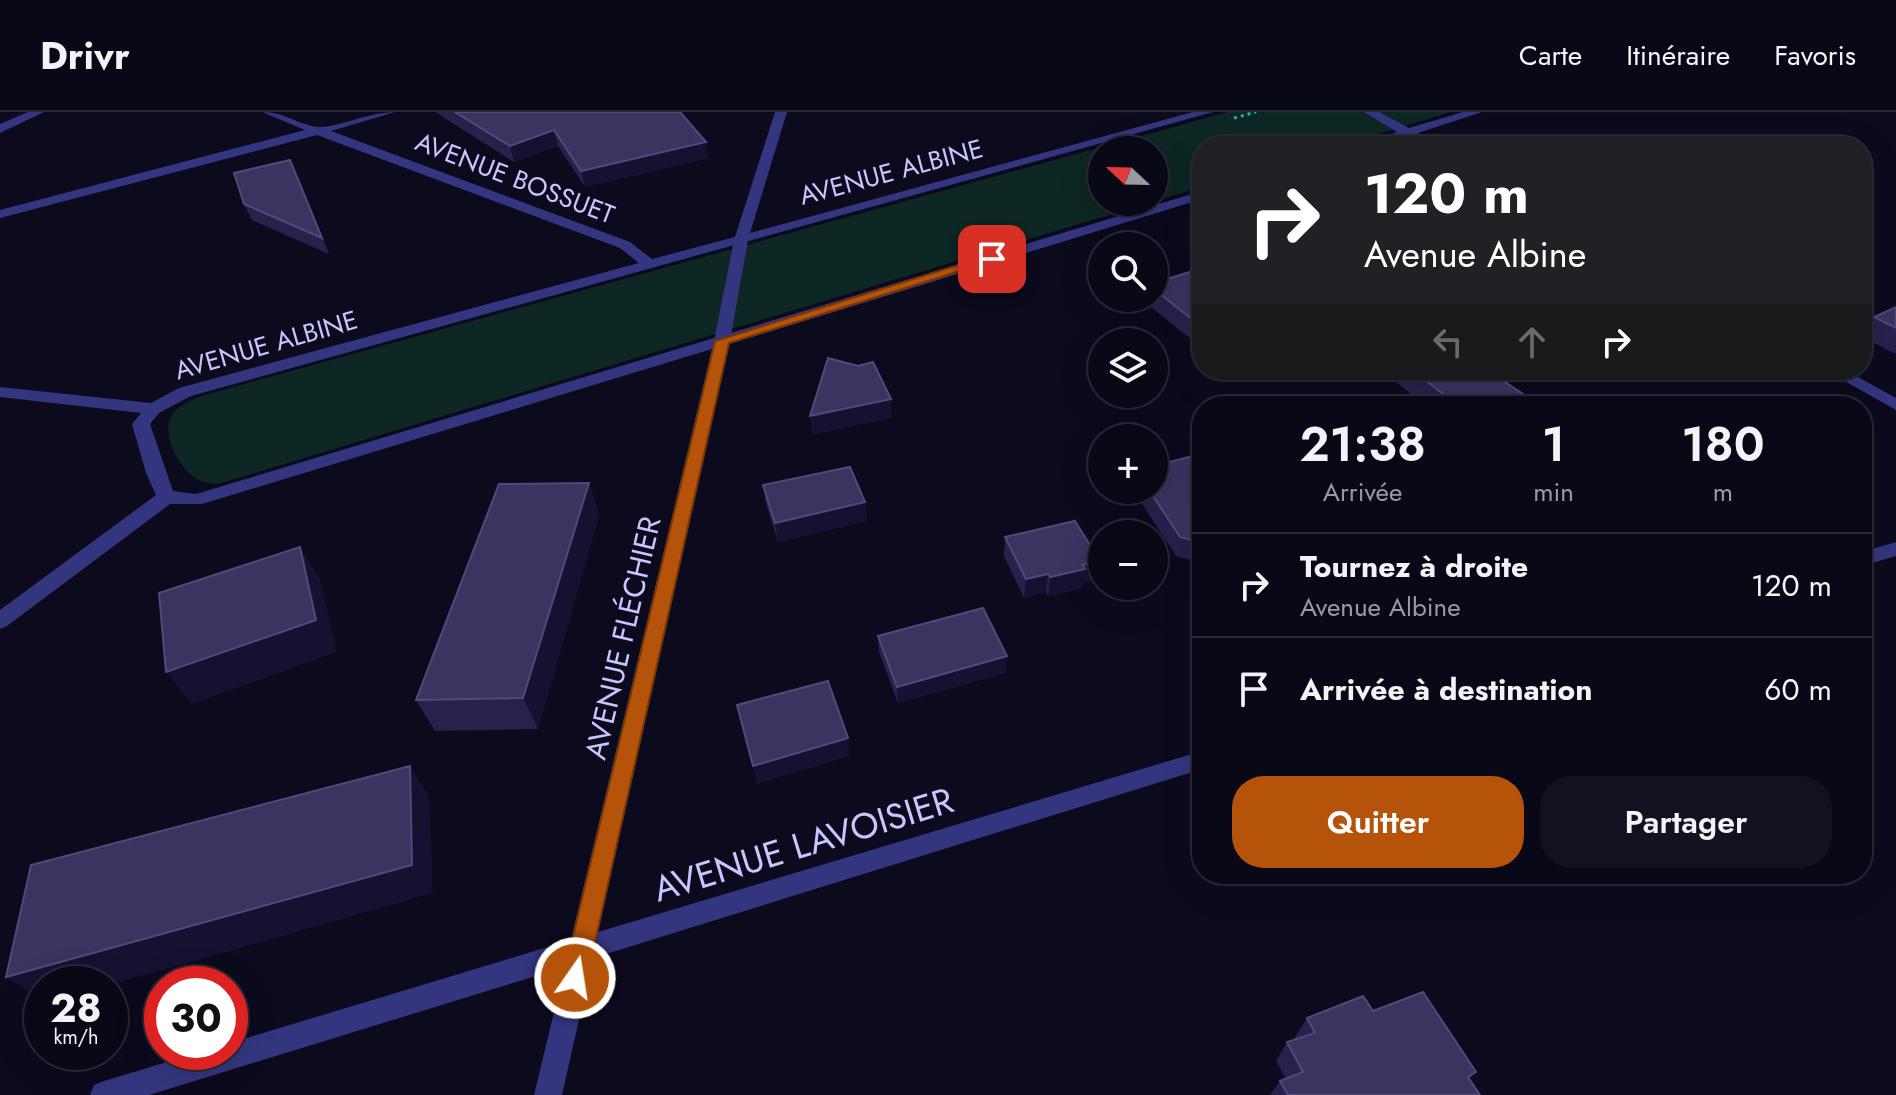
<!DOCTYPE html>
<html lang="fr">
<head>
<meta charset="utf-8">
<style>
  body { margin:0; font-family:Jost,sans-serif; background:#12111f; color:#f1f3f6; height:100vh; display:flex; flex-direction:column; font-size:30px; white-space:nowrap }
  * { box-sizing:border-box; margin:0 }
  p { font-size:26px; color:#999aa1 }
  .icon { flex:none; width:44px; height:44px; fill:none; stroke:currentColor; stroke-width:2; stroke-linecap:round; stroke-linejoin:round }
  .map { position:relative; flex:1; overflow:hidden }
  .details { position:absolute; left:1192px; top:284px; width:680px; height:488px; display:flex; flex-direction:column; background:#090816; border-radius:32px; box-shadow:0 8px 32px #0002,0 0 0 2px #292935 }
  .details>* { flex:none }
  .top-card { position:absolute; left:1192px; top:24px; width:680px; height:244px; border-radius:32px; box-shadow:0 8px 32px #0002,0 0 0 2px #292935; background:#202124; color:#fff; overflow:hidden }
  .needle { width:52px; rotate:292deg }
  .buttons { position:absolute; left:1088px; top:24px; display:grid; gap:16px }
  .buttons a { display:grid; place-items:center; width:80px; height:80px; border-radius:50%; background:#090816; box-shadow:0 8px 32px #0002,0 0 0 2px #292935; font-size:40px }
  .speed { position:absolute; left:24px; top:854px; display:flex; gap:16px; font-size:40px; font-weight:700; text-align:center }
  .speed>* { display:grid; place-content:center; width:104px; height:104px; border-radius:50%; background:#090816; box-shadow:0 8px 32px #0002,0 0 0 2px #292935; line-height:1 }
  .speed small { font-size:20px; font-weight:400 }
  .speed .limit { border:12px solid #d22; background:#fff; color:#111 }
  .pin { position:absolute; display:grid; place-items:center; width:68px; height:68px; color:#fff; margin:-34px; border-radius:16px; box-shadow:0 4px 12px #0006 }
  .me { position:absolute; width:88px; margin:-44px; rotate:13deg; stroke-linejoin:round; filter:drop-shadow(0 0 6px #0008) }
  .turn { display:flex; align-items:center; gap:28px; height:168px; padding:0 40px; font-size:36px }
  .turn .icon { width:104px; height:104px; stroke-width:2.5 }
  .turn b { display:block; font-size:56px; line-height:68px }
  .lanes { display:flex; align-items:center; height:76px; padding:0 40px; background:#0003; justify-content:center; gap:40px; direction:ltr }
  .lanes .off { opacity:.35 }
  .eta { display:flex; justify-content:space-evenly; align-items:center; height:136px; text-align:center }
  .eta b { font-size:48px; font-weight:600; line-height:56px }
  .action { display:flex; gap:16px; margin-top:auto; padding:16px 40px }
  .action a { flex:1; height:92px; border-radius:32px; background:#b45309; color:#fff; font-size:32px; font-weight:600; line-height:92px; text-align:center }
  .action a+a { background:#12111f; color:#f1f3f6 }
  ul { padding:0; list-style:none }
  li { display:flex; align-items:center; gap:24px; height:104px; padding:0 40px; border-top:2px solid #292935 }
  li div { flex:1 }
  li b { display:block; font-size:30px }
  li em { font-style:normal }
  header { display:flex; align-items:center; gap:48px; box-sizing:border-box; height:112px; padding:0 40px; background:#090816; border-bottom:2px solid #292935 }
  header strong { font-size:38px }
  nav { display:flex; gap:44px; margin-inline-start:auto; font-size:28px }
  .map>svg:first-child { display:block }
</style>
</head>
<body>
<header>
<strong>Drivr</strong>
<nav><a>Carte</a><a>Itinéraire</a><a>Favoris</a></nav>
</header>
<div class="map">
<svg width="1896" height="983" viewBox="0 0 1896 983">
  <rect width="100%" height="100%" fill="#0c0a1d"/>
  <path fill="#0d2724" d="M1228,0H1451L1338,34H1202V75L1154,89V38H1102V90H1152L218,372C212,371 205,371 200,369C181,360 161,325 171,305C176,294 191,288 201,284Z"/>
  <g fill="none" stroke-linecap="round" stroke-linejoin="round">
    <path stroke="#27b29f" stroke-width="3" stroke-dasharray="3 4" stroke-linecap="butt" d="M1234,6L1256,0
      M1304,34L1337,24"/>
    <path fill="#33367e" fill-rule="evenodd" d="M741,124L748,128L730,229L722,234L714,229L734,128Z"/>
    <path fill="#33367e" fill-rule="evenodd" d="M28,0H44L0,21V12Z
      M262,0C284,0 299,13 318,15C336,16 370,0 395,0L331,19L630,130L652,147L735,125L775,0H787L750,121L1193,0H1213L191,284L159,301L150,312L173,379L196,382L1202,79V87L729,232L598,820L1202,639V657L593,846L562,983H534L565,855L149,983H90L94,973L104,969L200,940H230V931L571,828L712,237L202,392H170L7,514L0,517V498L156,383L146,361L132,312L141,301L0,285V275L151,291L179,276L639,151L620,136L317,23L0,106V98L305,18Z
      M1364,0H1379L1409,16L1463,0H1482L1418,21L1438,34H1423L1407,25L1377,34H1358L1397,20Z
      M1825,258H1845L1896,286V298Z
      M1896,430V444L1862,454V440Z"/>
  </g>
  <path fill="#27224c" d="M435,0H680L709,46L585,75L558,34L514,50Z
    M297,63L329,142L252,108L244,92Z
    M1202,156V229L1196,231L1146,191L1147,186H1154V171Z
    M1896,195V242L1862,225V222L1874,205Z
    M1396,258H1487L1541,294H1427L1393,268Z
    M1202,350V437L1195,449L1176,444L1133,378H1154Z
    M589,371L599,403L538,617L435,619L416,588Z
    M763,373L865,390L867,409L778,430L766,392Z
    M1005,425L1100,449L1097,468L1083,471L1082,476L1048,484L1046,480L1024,486L1004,444Z
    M878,524L1006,561L898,591L879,540Z
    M1373,899L1476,960L1469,967L1480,983H1270L1280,969L1286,967L1276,949L1287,930L1297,927L1295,925L1307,906Z"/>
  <path fill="#151131" d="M554,18L558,34L514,50L510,34Z
    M706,30L709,46L585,75L581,59Z
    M1202,212V229L1196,231L1199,213Z
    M891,287L892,306L812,323L810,304Z
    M589,371L599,403L538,617L523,586Z
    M865,390L867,409L778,430L775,411Z
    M1202,426V437L1195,449L1199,430Z
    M300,435L320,467L337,540L192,592L166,560Z
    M1100,449L1097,468L1083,471L1082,476L1048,484L1050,465L1083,453Z
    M1048,462L1046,480L1024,486L1026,467Z
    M1007,544L1006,561L898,591L897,575Z
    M848,626L850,644L757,672L753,654Z
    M410,654L429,684L433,781L110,873L42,872V889L6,865Z"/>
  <path fill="#393460" stroke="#4f4b79" stroke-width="2" d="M455,0H680L706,30L581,59L554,18L510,34Z
    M290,48L322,126L244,92L234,61Z
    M1202,156V212L1199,213L1154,177V171Z
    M1896,195V216L1874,205Z
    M828,246L858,254L873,250L891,287L810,304Z
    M1412,258H1487L1541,294H1459Z
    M1197,343L1202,350V426L1199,430L1180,425L1149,378H1154V354Z
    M850,355L865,390L775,411L763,373Z
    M589,371L523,586L416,588L499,372Z
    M1075,409L1100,449L1083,453L1085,457L1050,465L1048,462L1026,467L1005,425Z
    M300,435L316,508L166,560L159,481Z
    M983,496L1007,544L897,575L878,524Z
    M828,569L848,626L753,654L737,593Z
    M410,654L412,753L6,865L31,753Z
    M1423,880L1476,960L1468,965L1480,983H1288L1280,969L1303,960L1287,930L1315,921L1307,906L1363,884L1373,899Z"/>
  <path fill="#b45309" stroke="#753606" stroke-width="2" d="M987,144L999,147L729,231L587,866L584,874L575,878L567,874L563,866L715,229Z"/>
  <g text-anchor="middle" stroke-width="7" stroke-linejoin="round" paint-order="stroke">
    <g font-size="26" fill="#c9c6ff" stroke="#0c0a1d">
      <text transform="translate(891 60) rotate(-15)" y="9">AVENUE ALBINE</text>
      <text transform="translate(515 66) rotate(21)" y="9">AVENUE BOSSUET</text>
      <text transform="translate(266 233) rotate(-16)" y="9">AVENUE ALBINE</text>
    </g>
    <g font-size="30" fill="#c9c6ff" stroke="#0c0a1d">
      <text transform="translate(623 526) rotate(-77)" y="10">AVENUE FLÉCHIER</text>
    </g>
    <g font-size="36" fill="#c9c6ff" stroke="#0c0a1d">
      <text transform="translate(803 732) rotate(-17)" y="13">AVENUE LAVOISIER</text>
    </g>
  </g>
</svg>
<div class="buttons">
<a><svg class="needle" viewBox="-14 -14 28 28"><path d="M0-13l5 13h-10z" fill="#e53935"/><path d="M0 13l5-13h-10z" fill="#999aa1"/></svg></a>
<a><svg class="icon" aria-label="search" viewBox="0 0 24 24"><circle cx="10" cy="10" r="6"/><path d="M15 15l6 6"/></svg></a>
<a><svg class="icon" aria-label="layers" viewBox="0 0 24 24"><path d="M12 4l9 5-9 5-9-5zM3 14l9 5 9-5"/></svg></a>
<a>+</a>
<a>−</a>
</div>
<div class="speed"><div>28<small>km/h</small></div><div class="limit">30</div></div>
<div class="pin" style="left:992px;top:147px;background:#d93025"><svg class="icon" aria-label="arrive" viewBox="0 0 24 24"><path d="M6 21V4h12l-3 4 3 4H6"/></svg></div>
<svg class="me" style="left:575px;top:866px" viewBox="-20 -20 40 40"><circle r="17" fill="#b45309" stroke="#fff" stroke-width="3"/><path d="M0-11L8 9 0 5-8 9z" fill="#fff"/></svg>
<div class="top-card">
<div class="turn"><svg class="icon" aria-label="right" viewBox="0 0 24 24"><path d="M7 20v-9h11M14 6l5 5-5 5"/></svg><div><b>120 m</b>Avenue Albine</div></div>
<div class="lanes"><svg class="icon off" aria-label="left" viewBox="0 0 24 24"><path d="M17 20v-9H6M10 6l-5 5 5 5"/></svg><svg class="icon off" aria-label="ahead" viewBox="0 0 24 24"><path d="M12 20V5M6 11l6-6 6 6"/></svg><svg class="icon" aria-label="right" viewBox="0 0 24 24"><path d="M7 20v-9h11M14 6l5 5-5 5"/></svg></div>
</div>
<section class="details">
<div class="eta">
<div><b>21:38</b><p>Arrivée</p></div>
<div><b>1</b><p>min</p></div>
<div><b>180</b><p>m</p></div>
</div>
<ul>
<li><svg class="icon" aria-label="right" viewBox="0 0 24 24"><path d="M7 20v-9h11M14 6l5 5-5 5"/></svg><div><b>Tournez à droite</b><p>Avenue Albine</p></div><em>120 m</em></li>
<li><svg class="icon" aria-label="arrive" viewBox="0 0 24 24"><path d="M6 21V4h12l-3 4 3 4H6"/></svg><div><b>Arrivée à destination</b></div><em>60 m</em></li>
</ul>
<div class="action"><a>Quitter</a><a>Partager</a></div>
</section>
</div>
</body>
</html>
